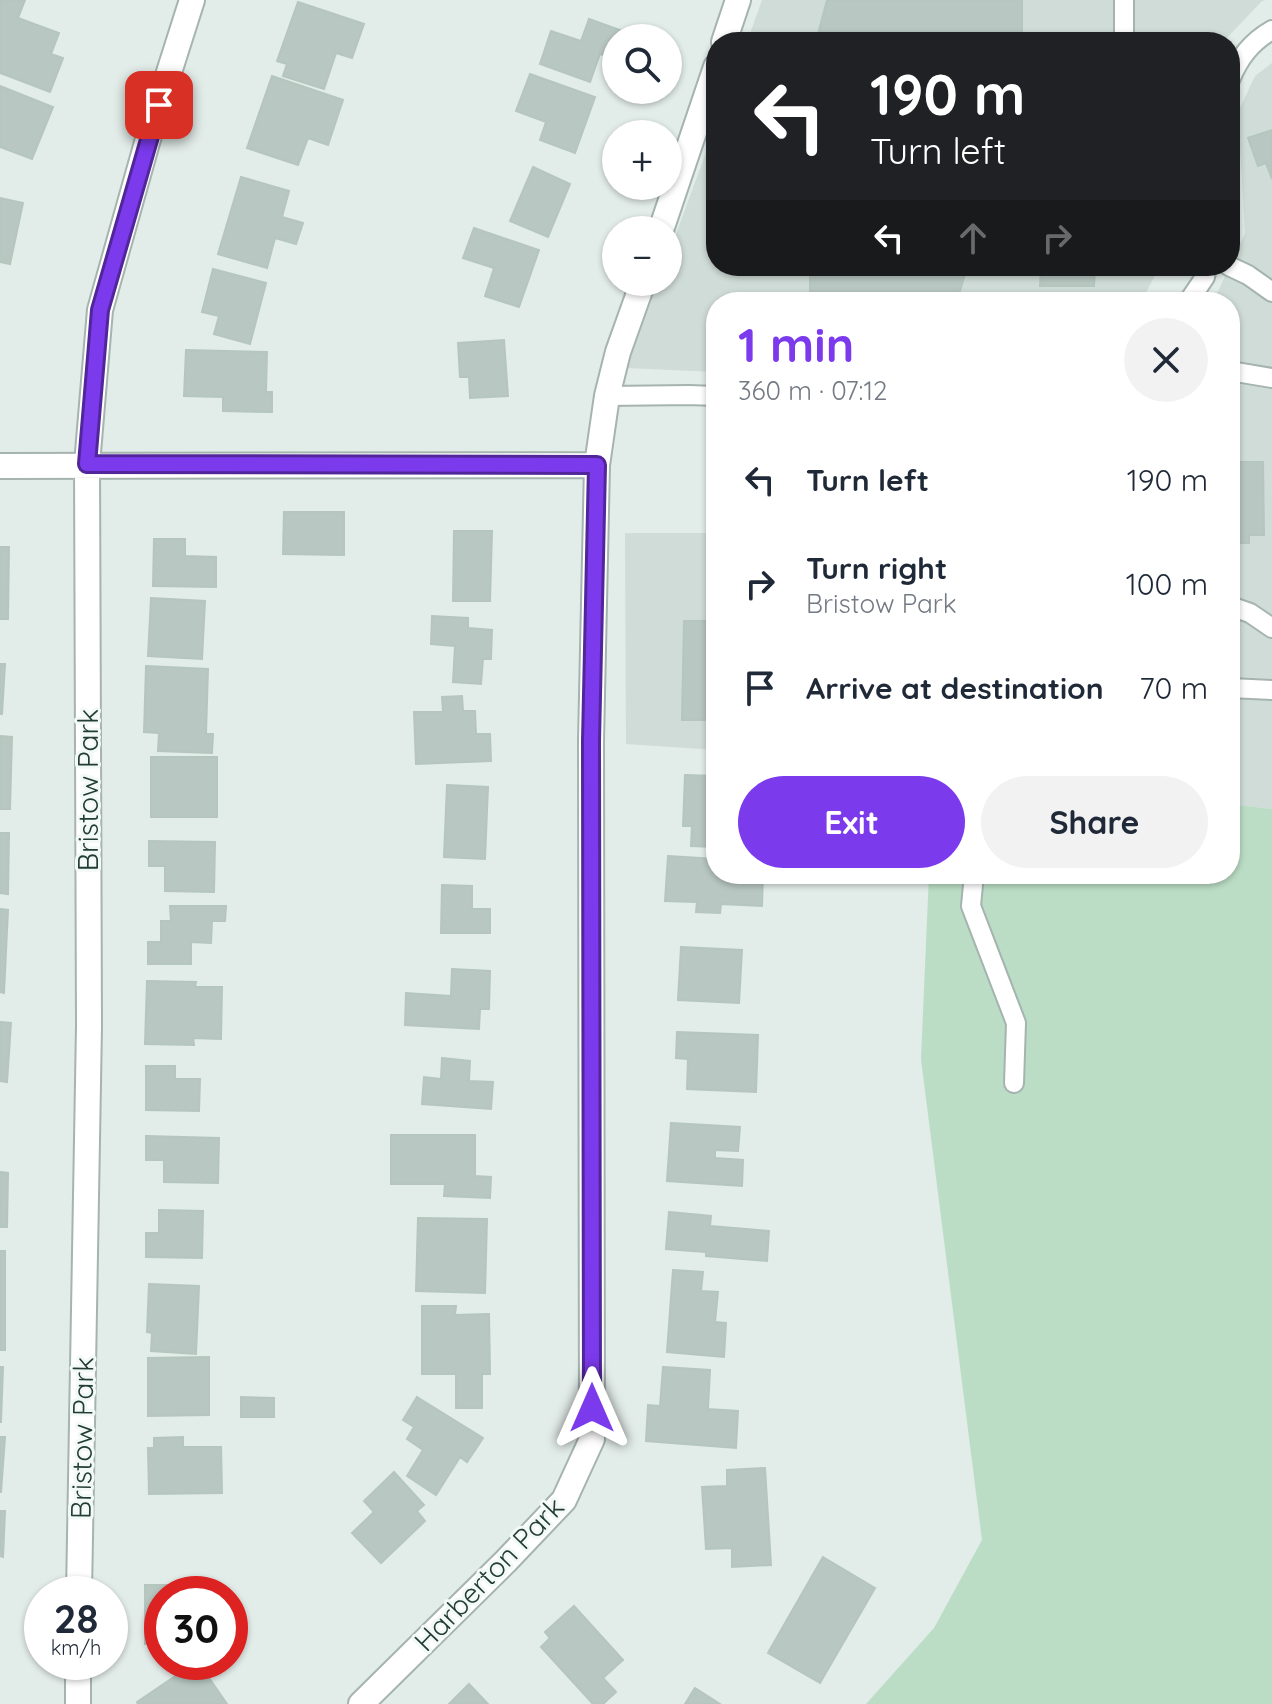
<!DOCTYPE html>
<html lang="en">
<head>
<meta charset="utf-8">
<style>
  body { margin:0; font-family:Quicksand,sans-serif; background:#f2f2f3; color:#1f2937; height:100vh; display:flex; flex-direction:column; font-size:30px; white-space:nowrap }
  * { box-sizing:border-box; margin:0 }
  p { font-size:26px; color:#747a83 }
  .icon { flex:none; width:44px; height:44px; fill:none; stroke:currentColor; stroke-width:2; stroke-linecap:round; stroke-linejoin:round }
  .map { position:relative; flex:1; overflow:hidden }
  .side { position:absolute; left:706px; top:292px; width:534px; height:592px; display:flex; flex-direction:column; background:#fff; border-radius:32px; box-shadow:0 2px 6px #0004 }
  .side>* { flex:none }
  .top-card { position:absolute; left:706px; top:32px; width:534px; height:244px; border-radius:32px; box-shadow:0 2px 6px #0004; background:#202124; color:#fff; overflow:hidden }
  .fabs { position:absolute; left:602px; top:24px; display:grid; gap:16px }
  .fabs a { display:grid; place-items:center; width:80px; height:80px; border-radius:50%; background:#fff; box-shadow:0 2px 6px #0004; font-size:40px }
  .speed { position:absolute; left:24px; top:1576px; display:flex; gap:16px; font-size:40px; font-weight:700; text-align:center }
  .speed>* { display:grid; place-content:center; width:104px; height:104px; border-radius:50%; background:#fff; box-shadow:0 2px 6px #0004; line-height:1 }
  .speed small { font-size:20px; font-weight:400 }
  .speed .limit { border:12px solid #d22; background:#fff; color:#111 }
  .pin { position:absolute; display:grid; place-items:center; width:68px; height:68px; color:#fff; margin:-34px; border-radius:16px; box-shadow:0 4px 12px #0006 }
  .me { position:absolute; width:88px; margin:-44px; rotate:0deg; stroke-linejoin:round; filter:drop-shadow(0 0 6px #0008) }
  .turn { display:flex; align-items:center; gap:28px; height:168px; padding:0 32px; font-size:36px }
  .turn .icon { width:104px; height:104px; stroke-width:2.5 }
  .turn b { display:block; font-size:56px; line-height:68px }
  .lanes { display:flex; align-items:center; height:76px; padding:0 32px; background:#0003; justify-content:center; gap:40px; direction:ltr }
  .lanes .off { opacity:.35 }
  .round { display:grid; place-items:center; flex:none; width:84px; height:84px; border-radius:42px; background:#f2f2f3 }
  .summary { display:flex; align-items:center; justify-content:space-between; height:136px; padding:0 32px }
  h1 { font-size:48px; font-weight:700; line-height:60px; color:#7c3aed }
  .primary-button { display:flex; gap:16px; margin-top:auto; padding:16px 32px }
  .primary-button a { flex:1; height:92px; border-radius:48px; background:#7c3aed; color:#fff; font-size:32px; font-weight:700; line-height:92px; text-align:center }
  .primary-button a+a { background:#f2f2f3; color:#1f2937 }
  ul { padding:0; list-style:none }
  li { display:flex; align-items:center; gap:24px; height:104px; padding:0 32px }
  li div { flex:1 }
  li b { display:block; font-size:30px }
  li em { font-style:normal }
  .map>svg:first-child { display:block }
</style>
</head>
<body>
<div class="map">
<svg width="1272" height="1704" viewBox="0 0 1272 1704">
  <rect width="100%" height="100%" fill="#e2ece8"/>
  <path fill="#d0dcd7" d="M762,0H1266L1262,1L1223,42H747Z
    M1272,63V809L1230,804V302H1213L1245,233L1238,112L1255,76Z
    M716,125V266H1160L1141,302H716V372L627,368L658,282H668V256Z
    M625,533H716V750L626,744Z"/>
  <path fill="#bbddc5" d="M1230,804L1272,809V1704H866L934,1628L982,1540L921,1059L929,874H1230Z"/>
  <path fill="#b8c7c1" stroke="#b5c6bf" stroke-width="2" d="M0,0H25L18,18L59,33L51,54L63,58L50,92L0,73Z
    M827,0H1022V42H816Z
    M298,2L364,24L352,58L336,53L324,89L283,76L287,64L277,61Z
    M589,19L620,30L610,57L600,54L590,82L540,64L551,31L581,41Z
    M530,74L595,97L575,153L540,140L546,122L516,111Z
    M272,76L343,100L328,145L308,138L298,165L247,148Z
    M0,86L53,107L32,159L0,147Z
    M1272,130V179L1266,163L1258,166L1248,138Z
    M533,167L570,184L548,237L510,221Z
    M241,177L289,191L282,217L303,223L296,244L275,238L267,268L218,254Z
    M0,198L23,203L10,264L0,262Z
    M474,228L539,250L519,307L485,296L494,268L463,258Z
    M810,266H967L957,302H810Z
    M1041,266H1095L1094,286H1040Z
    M213,269L266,283L250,344L214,334L219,316L202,312Z
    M504,340L508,396L470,398L469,377H460L458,343Z
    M186,350L267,352L266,392H272V412L223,411V397L184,396Z
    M1230,462H1263L1264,535H1249V543H1230Z
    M284,512H344V555L283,554Z
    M454,531H492L490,601H453Z
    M154,539H185V556L216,557V587L153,586Z
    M0,547H9L8,619H0Z
    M151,598L205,601L202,659L148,656Z
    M432,616L468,618V628L492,630L491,659H483L481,684L453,682L455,646L431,644Z
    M684,621H716V720H682Z
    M0,664H5L2,714H0Z
    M146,666L208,669L206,734H213L212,753L158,751L159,733L144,732Z
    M462,696L463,711H475L476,734H490L491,761L416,764L414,712H443L442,697Z
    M0,736L12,737L10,809H0Z
    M151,757H217V817H151Z
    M685,775L716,776V847L691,846L692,826H683Z
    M447,785L488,787L485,859L444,857Z
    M0,833H9L8,894L0,893Z
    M149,841L215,842L214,892L165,891V866H149Z
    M668,856L716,859V874H763L762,906L721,904L720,913L696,912L697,902L665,901Z
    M442,885L472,886V909H490V933H441Z
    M170,906H226L225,921H212L211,943L191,942V964H148V942H161V921H171Z
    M0,909L8,910L4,993L0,992Z
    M681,947L742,950L739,1003L678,1000Z
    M452,969L490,971L489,1009H480L479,1029L405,1025L406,993L451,996Z
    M147,981L196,982L195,987H222L221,1039L193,1038L194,1045L145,1044Z
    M0,1022L11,1023L7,1082L0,1081Z
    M677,1032L758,1035L756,1092L687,1089L688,1059L676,1058Z
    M442,1058L470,1061L469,1081L493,1082L491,1109L422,1104L424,1077L441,1079Z
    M146,1066H175V1079H200L199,1111L146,1110Z
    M671,1123L740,1127L738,1151L715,1150V1158L743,1160L742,1186L667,1181Z
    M391,1135H475V1176L491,1177L490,1198L444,1196L445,1184H391Z
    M146,1136L219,1138L218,1183L164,1182V1160H146Z
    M0,1172L8,1173L7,1227H0Z
    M159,1210L203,1211L202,1258L146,1257V1233H159Z
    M669,1212L711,1216L710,1226L769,1231L767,1261L706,1256V1252L666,1249Z
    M418,1218L487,1219L485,1293L416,1291Z
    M0,1251H5V1350H0Z
    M673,1270L703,1272L701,1291L718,1292L715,1322L726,1323L724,1357L667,1352Z
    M149,1284L199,1286L196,1354L151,1351L152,1333L147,1332Z
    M422,1306H456L455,1315L489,1314L490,1374H482V1408H456V1374H422Z
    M209,1357V1415L148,1416V1358Z
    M0,1367H3L1,1422H0Z
    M663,1367L710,1370L708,1409L738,1411L736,1448L646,1441L648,1405L660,1406Z
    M241,1397L274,1398V1417H241Z
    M417,1397L483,1438L467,1462L460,1457L436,1495L407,1476L423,1450L407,1439L414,1427L403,1420Z
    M0,1437H5L1,1492H0Z
    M183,1437V1447H221L222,1493L149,1494L148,1448H154V1438Z
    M765,1468L771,1565L732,1567V1548L706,1549L702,1487L727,1486V1470Z
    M394,1472L424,1505L417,1511L425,1521L381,1563L352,1533L374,1512L364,1501Z
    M0,1511H5L3,1557L0,1556Z
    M823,1557L875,1588L820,1683L768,1653Z
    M145,1585H212L211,1594H162V1644H145Z
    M574,1606L623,1660L603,1678L616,1692L603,1704H593L541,1647L550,1638L545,1632Z
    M196,1662H198L227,1704H138L137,1702Z
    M469,1684L488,1704H449Z
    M695,1688L720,1704H685Z"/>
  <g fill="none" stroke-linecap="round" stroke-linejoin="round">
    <g stroke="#a5b4af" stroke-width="22">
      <path id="lane" d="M1124,0V42
        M1230,80C1239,58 1251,42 1272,30
        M1229,266L1248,275L1272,292
        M1188,302L1205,277L1207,266
        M1230,371L1272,378
        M607,396L689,395L716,396
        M1230,606L1250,613L1272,628
        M1230,688L1272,690
        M974,874L971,906L1016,1023L1014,1083"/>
    </g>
    <g stroke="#a5b4af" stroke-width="28">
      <path id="street" d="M724,42L738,0
        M661,230L716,67
        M0,466L597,465
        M79,1594L89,1026L87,464L100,310L150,132L192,0
        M78,1704V1662
        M361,1704L506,1561L564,1500L592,1439L591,741L597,465L607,396L618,352L643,282"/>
    </g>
    <use href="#lane" stroke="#fff" stroke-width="18"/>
    <use href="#street" stroke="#fff" stroke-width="24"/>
  </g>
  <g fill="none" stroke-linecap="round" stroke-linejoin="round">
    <g stroke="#51269a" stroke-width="20">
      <path id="route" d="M159,105L100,310L87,464L597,465L591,741L592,1408"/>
    </g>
    <use href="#route" stroke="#7c3aed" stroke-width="14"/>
  </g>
  <g text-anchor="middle" stroke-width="6" stroke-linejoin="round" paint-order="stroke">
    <g font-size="28" fill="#223d36" stroke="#f3f9f6">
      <text transform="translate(88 790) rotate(-90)" y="10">Bristow Park</text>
      <text transform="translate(82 1438) rotate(-89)" y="10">Bristow Park</text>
      <text transform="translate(489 1574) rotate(-46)" y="10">Harberton Park</text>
    </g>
  </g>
</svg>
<div class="fabs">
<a><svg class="icon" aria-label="search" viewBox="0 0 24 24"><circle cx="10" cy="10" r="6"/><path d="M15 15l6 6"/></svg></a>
<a>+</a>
<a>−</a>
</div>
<div class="speed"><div>28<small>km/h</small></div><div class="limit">30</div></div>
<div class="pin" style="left:159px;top:105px;background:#d93025"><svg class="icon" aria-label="arrive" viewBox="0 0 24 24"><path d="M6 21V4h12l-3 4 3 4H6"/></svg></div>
<svg class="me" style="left:592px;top:1408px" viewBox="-20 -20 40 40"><path d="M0-17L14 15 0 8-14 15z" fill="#7c3aed" stroke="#fff" stroke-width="4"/></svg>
<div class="top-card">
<div class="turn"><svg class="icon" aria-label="left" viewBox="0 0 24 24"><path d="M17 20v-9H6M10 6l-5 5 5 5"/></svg><div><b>190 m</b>Turn left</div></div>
<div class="lanes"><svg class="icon" aria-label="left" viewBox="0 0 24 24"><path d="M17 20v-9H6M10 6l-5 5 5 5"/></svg><svg class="icon off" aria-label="ahead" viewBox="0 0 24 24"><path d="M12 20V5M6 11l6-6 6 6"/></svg><svg class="icon off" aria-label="right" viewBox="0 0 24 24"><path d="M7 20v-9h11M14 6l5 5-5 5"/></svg></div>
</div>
<section class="side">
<div class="summary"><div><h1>1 min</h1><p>360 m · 07:12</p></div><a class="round"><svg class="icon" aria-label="close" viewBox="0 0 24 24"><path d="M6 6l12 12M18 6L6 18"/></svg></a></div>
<ul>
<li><svg class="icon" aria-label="left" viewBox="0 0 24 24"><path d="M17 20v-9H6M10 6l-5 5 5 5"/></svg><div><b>Turn left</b></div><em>190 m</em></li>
<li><svg class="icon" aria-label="right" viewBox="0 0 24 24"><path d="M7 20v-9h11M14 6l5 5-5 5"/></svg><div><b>Turn right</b><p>Bristow Park</p></div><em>100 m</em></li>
<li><svg class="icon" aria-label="arrive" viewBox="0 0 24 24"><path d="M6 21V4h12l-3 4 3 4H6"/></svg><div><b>Arrive at destination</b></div><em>70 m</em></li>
</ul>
<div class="primary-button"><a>Exit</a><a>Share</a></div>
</section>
</div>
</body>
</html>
